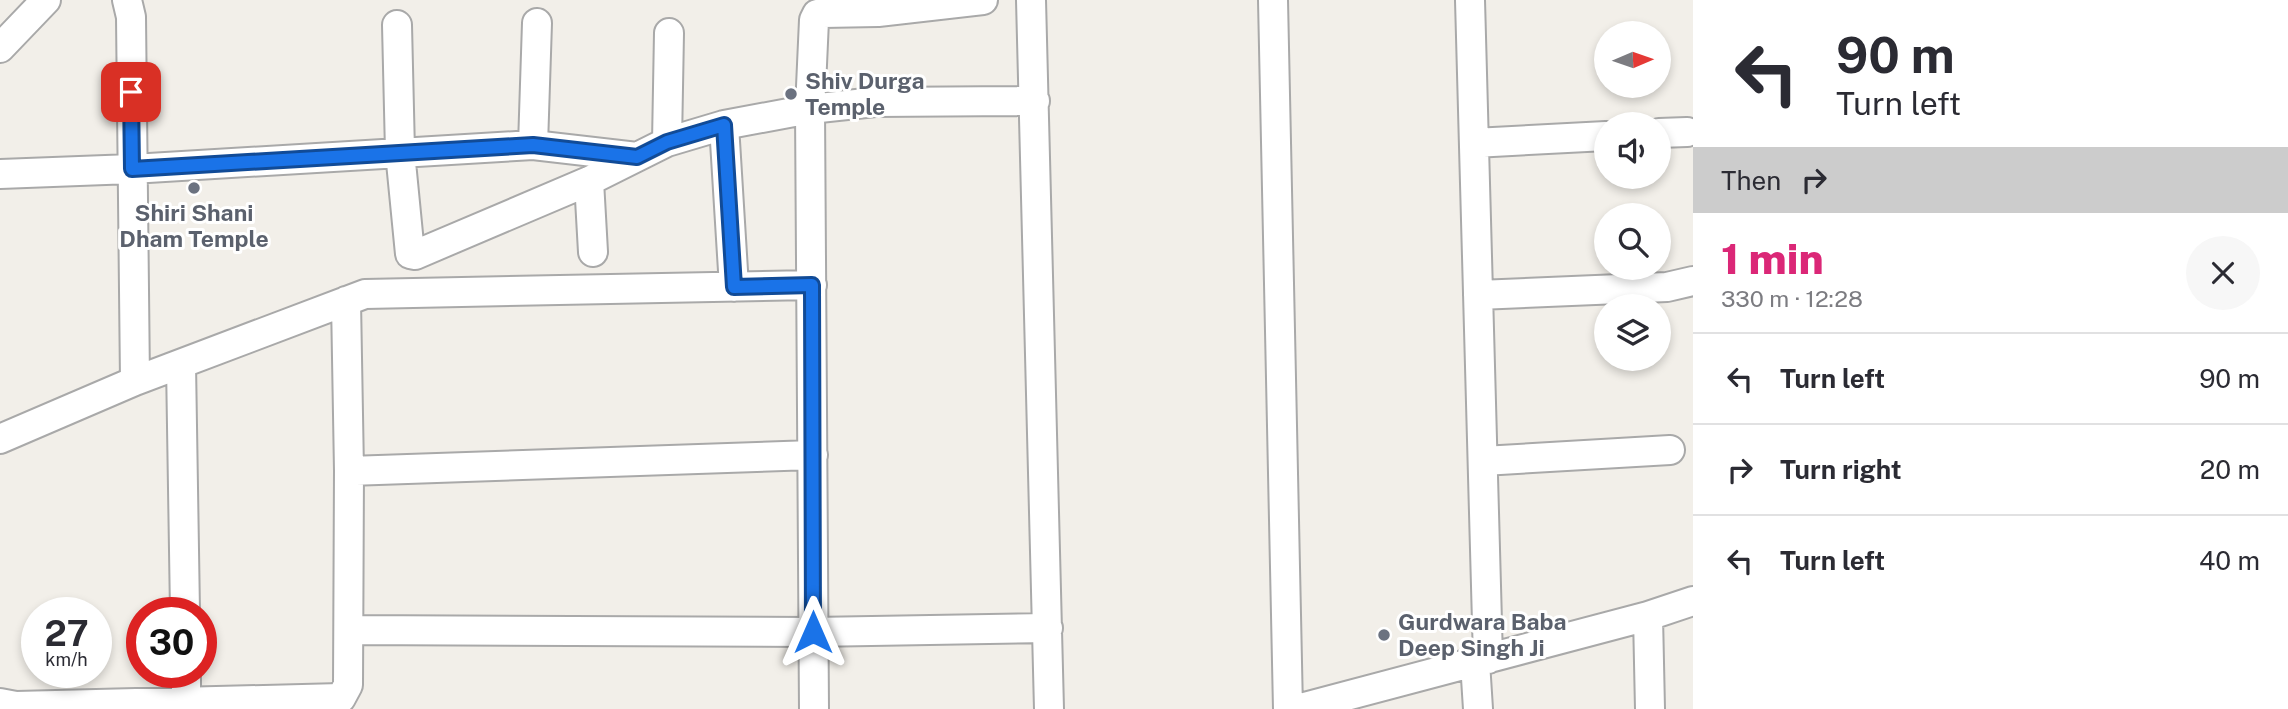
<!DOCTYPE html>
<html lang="en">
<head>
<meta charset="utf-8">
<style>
  body { margin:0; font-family:"Public Sans",sans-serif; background:#f7f7f7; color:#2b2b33; height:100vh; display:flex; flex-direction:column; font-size:26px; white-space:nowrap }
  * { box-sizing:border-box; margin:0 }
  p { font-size:23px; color:#7c7c81 }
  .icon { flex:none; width:38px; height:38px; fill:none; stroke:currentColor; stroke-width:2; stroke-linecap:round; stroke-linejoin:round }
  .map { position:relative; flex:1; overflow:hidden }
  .drawer { display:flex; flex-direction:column; background:#fff; width:595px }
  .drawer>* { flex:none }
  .banner { background:#fff; color:#2b2b33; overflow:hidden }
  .needle { width:46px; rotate:88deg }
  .fabs { position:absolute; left:1594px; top:21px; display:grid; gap:14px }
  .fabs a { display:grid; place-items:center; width:77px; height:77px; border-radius:50%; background:#fff; box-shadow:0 4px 10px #0003; font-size:35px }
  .speed { position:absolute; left:21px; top:597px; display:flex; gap:14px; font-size:35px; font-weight:700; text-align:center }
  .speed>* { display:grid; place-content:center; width:91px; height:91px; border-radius:50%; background:#fff; box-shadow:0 4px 10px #0003; line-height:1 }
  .speed small { font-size:18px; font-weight:400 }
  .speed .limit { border:10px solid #d22; background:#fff; color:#111 }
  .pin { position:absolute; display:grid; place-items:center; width:60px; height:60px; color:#fff; margin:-30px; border-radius:14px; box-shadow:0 4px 10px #0006 }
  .me { position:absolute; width:77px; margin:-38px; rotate:0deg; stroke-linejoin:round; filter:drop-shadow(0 0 5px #0008) }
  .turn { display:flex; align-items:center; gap:24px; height:147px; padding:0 28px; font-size:32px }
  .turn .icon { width:91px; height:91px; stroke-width:2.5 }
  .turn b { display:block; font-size:49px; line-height:60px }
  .then { display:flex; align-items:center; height:66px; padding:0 28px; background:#0003; gap:14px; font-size:26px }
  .round { display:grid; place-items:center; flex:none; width:74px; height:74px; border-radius:37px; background:#f7f7f7 }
  .head { display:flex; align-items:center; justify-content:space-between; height:119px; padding:0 28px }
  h1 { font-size:42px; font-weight:800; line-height:52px; color:#db2777 }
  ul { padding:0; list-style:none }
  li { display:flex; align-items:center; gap:21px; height:91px; padding:0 28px; border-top:2px solid #e1e1e2 }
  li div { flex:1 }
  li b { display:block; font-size:26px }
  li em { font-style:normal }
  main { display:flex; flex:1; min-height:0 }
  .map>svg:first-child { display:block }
</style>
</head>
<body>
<main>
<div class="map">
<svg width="1693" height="709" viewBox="0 0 1693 709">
  <rect width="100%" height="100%" fill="#f2efe9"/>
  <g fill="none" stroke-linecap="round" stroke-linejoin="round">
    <g stroke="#a9a9a9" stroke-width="32">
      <path id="street" d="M127,0L131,17L135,381
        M1031,0L1049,709
        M1273,0L1288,709
        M1470,0L1488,659
        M397,25L400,152L410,254L415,255L589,181L637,157
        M0,48L46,0
        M724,125L734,287
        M1659,133L1687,132
        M667,142L669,33
        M1474,143L1606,136
        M533,145L537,23
        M0,174L132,169L533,145L637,157L667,142L724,125L810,109L875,102L1035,101
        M589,181L593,252
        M1478,295L1667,287L1693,281
        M346,301L349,471
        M181,364L185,612
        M0,439L135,381L365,294L812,285
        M1483,461L1670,450
        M1648,616L1693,601
        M349,630L813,632L1048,628
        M1475,662L1478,709
        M186,672V700
        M0,703L16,706L341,698L348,685L349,471L813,455
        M814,709L810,109L814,20L817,14L823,13L878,12L983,0
        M1297,709L1648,616L1650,709"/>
    </g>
    <use href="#street" stroke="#fff" stroke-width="28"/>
  </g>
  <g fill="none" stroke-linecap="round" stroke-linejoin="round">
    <g stroke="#114b97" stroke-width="18">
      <path id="route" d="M131,92L132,169L533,145L637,157L667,142L724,125L734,287L812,285L813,632"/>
    </g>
    <use href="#route" stroke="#1a73e8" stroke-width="12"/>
  </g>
  <g fill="#6b7280" stroke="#fff" stroke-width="2.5">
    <circle cx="791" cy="94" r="7"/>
    <circle cx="194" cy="188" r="7"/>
    <circle cx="1384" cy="635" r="7"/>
  </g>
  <g text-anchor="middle" stroke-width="6" stroke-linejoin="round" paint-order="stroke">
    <g font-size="23" font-weight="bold" fill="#5b616d" stroke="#fff" text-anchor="start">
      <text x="805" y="89">Shiv Durga<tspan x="805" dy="26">Temple</tspan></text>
      <text x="194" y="221" text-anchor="middle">Shiri Shani<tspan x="194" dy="26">Dham Temple</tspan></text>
      <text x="1398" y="630">Gurdwara Baba<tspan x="1398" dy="26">Deep Singh Ji</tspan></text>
    </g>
  </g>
</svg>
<div class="fabs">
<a><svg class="needle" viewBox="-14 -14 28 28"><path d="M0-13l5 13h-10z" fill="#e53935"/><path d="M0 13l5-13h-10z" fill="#7c7c81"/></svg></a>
<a><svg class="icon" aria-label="sound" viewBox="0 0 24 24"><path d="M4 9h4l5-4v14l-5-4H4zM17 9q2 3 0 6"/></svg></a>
<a><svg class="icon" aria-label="search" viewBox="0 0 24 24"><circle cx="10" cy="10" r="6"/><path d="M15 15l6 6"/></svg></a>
<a><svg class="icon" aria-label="layers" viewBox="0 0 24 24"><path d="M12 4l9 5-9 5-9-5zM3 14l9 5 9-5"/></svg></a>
</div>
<div class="speed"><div>27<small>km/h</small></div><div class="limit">30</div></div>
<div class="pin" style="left:131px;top:92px;background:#d93025"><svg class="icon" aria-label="arrive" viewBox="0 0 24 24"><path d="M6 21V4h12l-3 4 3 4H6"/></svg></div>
<svg class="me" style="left:813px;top:632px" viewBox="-20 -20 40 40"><path d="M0-17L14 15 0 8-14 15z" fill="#1a73e8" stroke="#fff" stroke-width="4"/></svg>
</div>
<section class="drawer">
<div class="banner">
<div class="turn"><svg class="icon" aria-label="left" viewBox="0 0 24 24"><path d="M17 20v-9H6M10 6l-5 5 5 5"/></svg><div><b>90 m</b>Turn left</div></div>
<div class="then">Then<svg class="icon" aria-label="right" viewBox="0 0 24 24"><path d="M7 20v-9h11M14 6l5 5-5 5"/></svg></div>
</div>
<div class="head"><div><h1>1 min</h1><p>330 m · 12:28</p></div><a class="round"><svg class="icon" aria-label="close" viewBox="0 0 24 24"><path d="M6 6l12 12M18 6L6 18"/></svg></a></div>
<ul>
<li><svg class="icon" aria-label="left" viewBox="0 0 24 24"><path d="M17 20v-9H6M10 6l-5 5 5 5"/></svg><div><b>Turn left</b></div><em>90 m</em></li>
<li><svg class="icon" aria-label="right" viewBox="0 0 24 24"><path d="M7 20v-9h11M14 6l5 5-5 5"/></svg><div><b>Turn right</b></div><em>20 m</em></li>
<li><svg class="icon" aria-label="left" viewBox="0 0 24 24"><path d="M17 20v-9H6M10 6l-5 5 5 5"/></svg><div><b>Turn left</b></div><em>40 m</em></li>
</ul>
</section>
</main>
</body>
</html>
